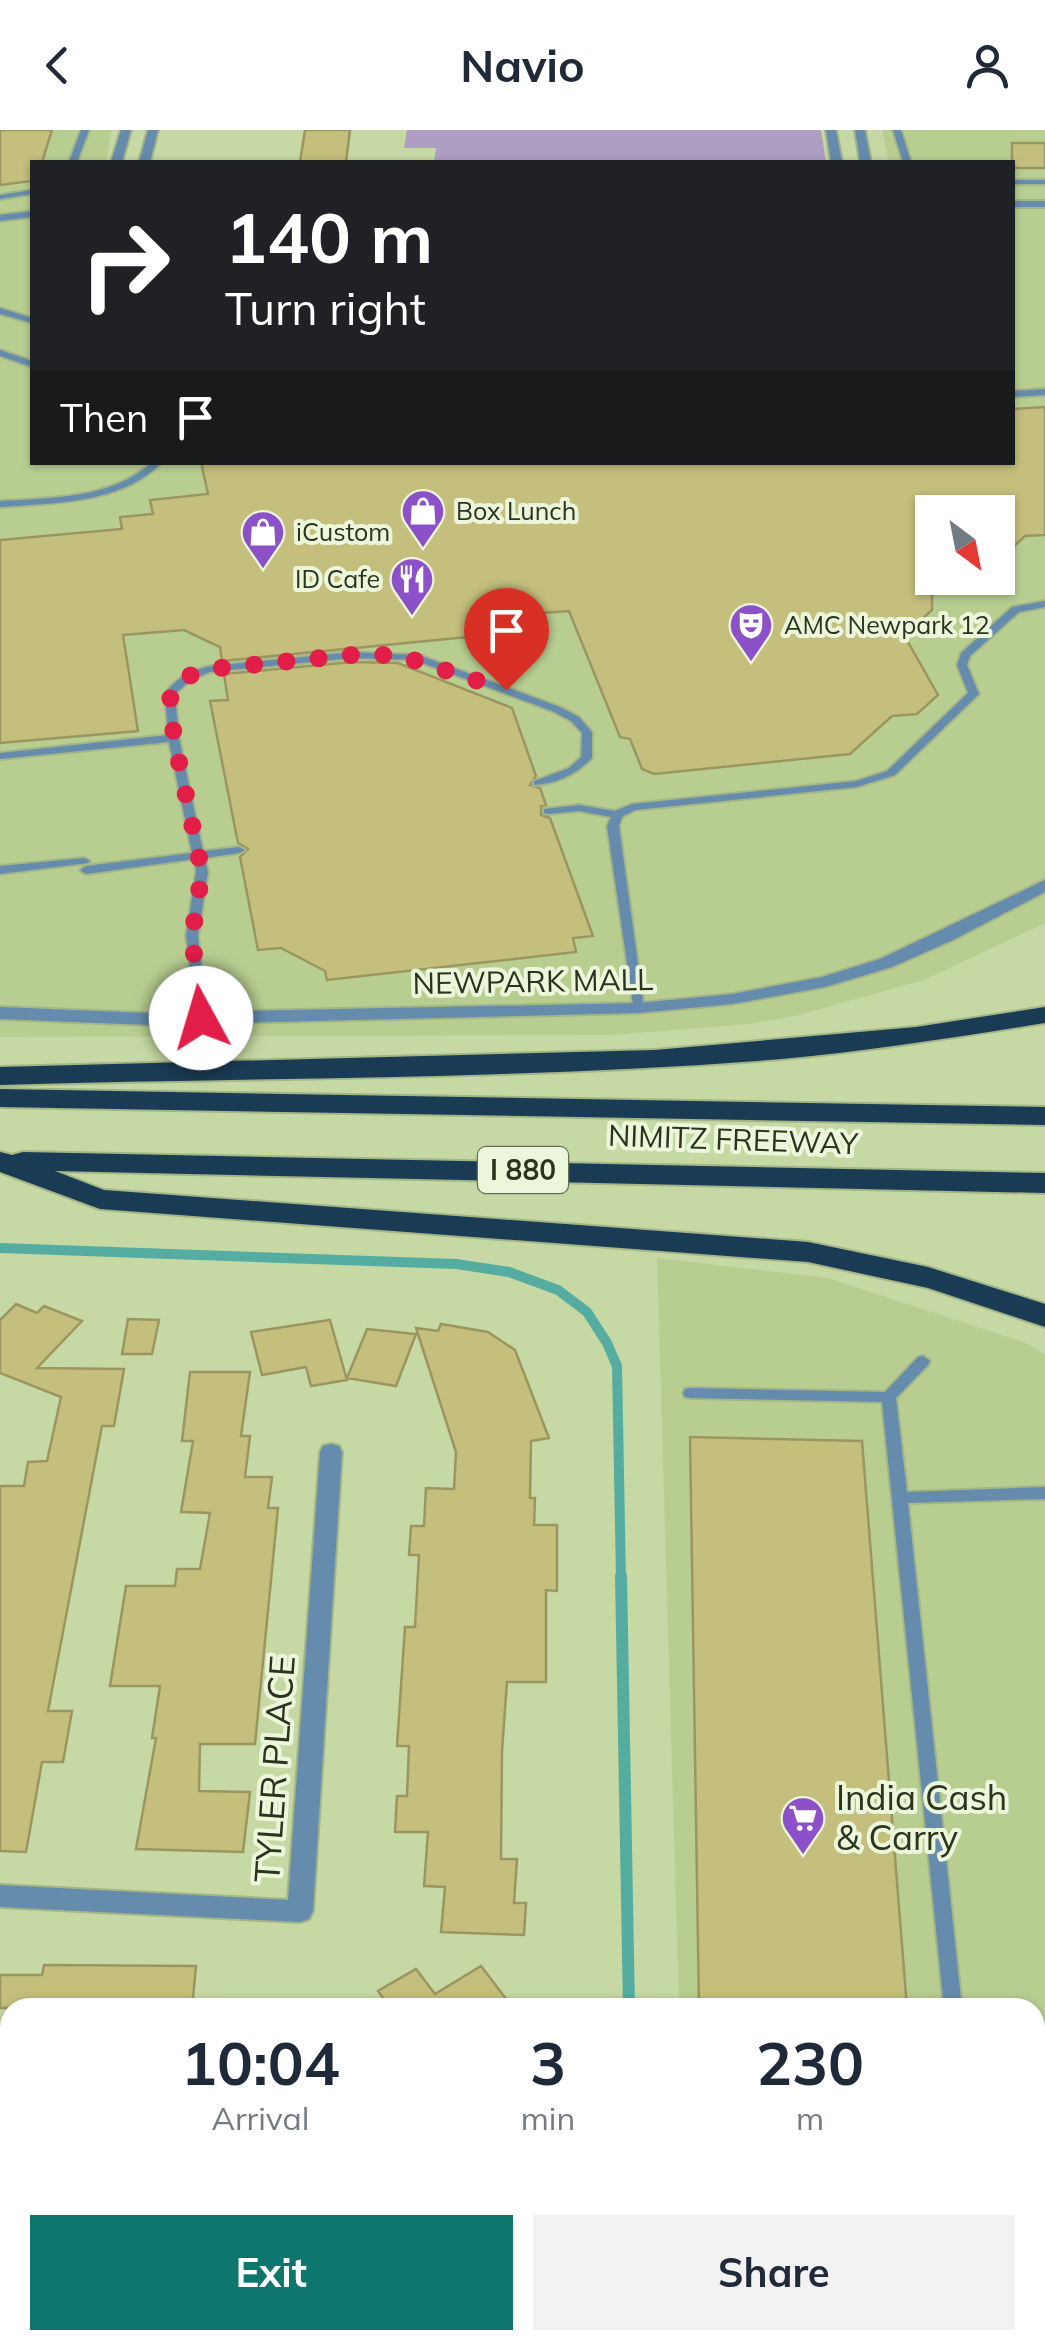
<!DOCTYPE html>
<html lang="en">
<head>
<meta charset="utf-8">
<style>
  body { margin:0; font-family:Mulish,sans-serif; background:#f2f2f3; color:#1f2937; height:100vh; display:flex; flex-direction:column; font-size:38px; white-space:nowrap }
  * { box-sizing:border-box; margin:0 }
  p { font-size:32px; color:#747a83 }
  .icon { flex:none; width:55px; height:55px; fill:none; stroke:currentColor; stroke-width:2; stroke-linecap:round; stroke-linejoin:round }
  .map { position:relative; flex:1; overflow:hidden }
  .side { position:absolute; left:0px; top:1868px; width:1045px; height:352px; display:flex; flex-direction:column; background:#fff; border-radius:30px 30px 0 0; box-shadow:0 2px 8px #0004 }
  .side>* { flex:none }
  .hud { position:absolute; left:30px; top:30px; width:985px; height:305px; border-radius:0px; box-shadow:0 2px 8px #0004; background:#202124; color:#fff; overflow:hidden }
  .needle { width:65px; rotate:148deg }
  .buttons { position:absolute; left:915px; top:365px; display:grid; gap:20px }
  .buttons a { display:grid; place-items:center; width:100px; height:100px; border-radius:0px; background:#fff; box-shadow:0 2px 8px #0004; font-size:50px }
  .pin { position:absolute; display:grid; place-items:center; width:85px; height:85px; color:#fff; margin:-102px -42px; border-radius:50% 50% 50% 0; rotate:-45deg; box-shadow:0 0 10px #0007 }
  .pin .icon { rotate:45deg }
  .me { position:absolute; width:110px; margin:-55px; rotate:354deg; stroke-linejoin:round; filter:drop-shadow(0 0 8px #0008) }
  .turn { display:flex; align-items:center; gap:35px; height:210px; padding:0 30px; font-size:45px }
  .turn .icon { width:130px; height:130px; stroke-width:2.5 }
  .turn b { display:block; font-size:70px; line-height:85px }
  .then { display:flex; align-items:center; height:95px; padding:0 30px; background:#0003; gap:20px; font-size:38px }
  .eta { display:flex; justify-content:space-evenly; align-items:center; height:170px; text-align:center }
  .eta b { font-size:60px; font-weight:700; line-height:70px }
  .primary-button { display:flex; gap:20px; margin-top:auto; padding:20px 30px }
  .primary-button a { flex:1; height:115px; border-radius:0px; background:#0f766e; color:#fff; font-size:40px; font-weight:700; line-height:115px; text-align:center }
  .primary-button a+a { background:#f2f2f3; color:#1f2937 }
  header { display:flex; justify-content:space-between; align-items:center; height:130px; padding:0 30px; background:#fff; font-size:45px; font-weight:700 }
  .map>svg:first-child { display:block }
</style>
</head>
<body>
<header><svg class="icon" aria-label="back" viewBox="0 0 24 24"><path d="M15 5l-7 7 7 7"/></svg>Navio<svg class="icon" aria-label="person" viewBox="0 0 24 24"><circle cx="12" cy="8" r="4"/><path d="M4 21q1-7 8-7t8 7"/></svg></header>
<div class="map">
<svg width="1045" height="2219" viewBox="0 0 1045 2219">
  <rect width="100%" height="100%" fill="#c6d9a4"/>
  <path fill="#b8ce91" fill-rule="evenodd" d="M0,0H112L106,32H32V332H1012V32H889L882,0H1045V793L924,850L795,886L749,894L612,905L0,907ZM932,382H998V448H932Z
    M657,1128L828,1148L1026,1213L1045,1224V2219H688V2210H1035V1878L679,1877Z"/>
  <path fill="#ae9fc2" d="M407,0H821L826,32H434L436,18H404Z"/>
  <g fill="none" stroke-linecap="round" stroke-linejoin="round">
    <path stroke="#55ada1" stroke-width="10" d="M0,1118L456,1134L509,1142L558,1160L587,1182L607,1213L617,1236L621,1449"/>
    <path stroke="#55ada1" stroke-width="12" d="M621,1446L629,1878
      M632,2210V2219"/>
  </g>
  <path fill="#c5bf7d" stroke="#9b9660" stroke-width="2.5" d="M0,0H52L42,32H32V51L0,55Z
    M305,0H350L346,32H300Z
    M1012,13H1045V38H1012Z
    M1045,277V405L1025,406L998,431V382H932V480L904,505L938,565L917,584L892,586L850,624L654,644L642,639L630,609L620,607L569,481L514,485L488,505L222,531L220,517L184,500L123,505L138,601L0,613V410L122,399L120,387L153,384L150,370L208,364L201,332H1012V279Z
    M352,532L398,533L512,578L536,646L530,655L540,658L546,675L541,676V685L550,688L593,806L573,808L576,822L327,850L325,841L281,818L258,820L240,727L248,719L238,713L210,571L228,570L224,544Z
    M16,1174L37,1183L44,1176L82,1191L37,1238L124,1239L114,1296H102L48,1581H72L63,1632H42L26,1722L0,1721V1356H24L28,1332L47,1331L61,1267L0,1243V1190Z
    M128,1189L159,1190L152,1224H122Z
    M330,1190L347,1250L311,1256L306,1237L262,1245L251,1202Z
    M441,1194L488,1202L515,1220L549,1308L531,1311L530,1368H535L534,1395H557V1461L546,1460V1552H507L502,1621L501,1729H517L514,1773H526L524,1805L441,1802L445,1757L424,1756L428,1702H395L397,1666H407L409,1616H397L405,1497H415L419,1425H409L411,1396H424L426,1358L454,1359L456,1322L416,1198L438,1201Z
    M367,1199L416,1204L396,1256L347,1248Z
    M190,1242H250L241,1306H250L245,1347H272L268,1378H278L255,1614H200L199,1661L250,1662L243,1722L136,1719L156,1608H152L160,1556H110L126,1456H175L177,1439H200L210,1383L181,1382L193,1311H182Z
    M690,1307L862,1311L907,1878H699Z
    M44,1835L196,1836L192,1878H0V1845H42Z
    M481,1836L513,1878H390L378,1861L416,1839L435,1864Z"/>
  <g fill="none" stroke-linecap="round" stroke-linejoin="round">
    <g stroke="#a4b587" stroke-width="4">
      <path id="service" d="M81,0H89L77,32H69Z
        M893,0H901L911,32H903Z
        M1012,50H1045V54H1012Z
        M32,60V64L0,69V65Z
        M0,178L32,188V193L0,184Z
        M0,220L32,231V237L0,226Z
        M1045,259V265L1012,267V261Z
        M152,332H162C122,374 54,373 0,377V371C50,368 113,369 152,332Z
        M1045,471V477L1019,482L970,526L967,535L979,564L895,645L857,657L635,680L622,687L619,696L644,878L642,881H634L607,696L611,687L579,681L548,684L544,683V679L579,675L615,681L632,674L856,651L887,641L968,563L957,535L961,523L1012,477Z
        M352,522L419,525L560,577L579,587L592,602V628C577,644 556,654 534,655V651L569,638L581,627L582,603L571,591L552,581L414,530L352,528L210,542L191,550L175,564L179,608L203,721L239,717L245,720L239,723L205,728L208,742L198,806L207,887L205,890H197L186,806L196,742L194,729L86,744L80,740L86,736L192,723L169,612L0,629V623L168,605L165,564C177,547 190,541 210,536Z
        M84,728L90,731L88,733L0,744V736Z
        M923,1226L930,1231L928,1235L896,1268L907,1362L1045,1357V1369L908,1373L962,1878H944L882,1272L690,1268L685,1267L683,1263L685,1259L690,1258L885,1262L918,1227Z
        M1035,2085H1045V2103H1035Z
        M722,2210H740L741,2219H721Z
        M977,2210H997L998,2219H978Z"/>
    </g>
    <g stroke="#a4b587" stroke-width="4">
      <path id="minor" d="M121,0H131L122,32H111Z
        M148,0H158L150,32H139Z
        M826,0H836L842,32H831Z
        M855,0H865L871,32H860Z
        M1012,71H1045V77H1012Z
        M32,81V87L0,91V85Z
        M1045,750V762L953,810L892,837L825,857L732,874L638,883L148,895L0,889V877L148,883L638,873L732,864L822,847L880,829Z
        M331,1314L339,1316L342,1322L313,1781L309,1789L300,1792L0,1777V1755L288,1770L320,1322L323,1316Z"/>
    </g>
    <g stroke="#a4b587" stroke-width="4">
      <path id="motorway" d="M1045,877V893C958,907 870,921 782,929C522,950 261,947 0,955V937L655,920L916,897Z
        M0,959L1045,977V995L0,977Z
        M0,1022L12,1025L23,1022L1045,1043V1063L55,1041L104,1060L808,1112L928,1137L1045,1174V1197L928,1158L808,1132L100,1079L0,1042Z"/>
    </g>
    <use href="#service" fill="#658cad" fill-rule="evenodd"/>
    <use href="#minor" fill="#658cad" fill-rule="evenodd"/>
    <use href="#motorway" fill="#1a3b54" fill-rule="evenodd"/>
  </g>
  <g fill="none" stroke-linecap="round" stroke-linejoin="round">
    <path stroke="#e11d48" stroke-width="18" stroke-dasharray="0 32.4" d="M201,888L192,806L202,742L174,608L170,564C180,549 192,543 210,539L352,525H398L506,560"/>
  </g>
  <defs>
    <g id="shop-pin" transform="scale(2.25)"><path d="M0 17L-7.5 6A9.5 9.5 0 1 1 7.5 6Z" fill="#8c51c8" stroke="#ebf6db"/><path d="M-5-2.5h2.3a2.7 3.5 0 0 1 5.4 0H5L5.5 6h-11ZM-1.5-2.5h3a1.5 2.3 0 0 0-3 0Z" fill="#fff"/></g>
    <g id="restaurant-pin" transform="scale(2.25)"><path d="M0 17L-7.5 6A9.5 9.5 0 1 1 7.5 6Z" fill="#8c51c8" stroke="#ebf6db"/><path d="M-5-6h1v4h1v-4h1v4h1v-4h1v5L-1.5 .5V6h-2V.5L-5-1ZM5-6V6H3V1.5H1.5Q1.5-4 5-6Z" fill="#fff"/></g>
    <g id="theatre-pin" transform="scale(2.25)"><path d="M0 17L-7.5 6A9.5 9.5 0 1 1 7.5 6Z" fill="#8c51c8" stroke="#ebf6db"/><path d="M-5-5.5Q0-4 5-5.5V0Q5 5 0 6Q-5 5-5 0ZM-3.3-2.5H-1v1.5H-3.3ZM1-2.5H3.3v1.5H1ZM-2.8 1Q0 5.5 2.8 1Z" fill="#fff"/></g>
    <g id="supermarket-pin" transform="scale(2.25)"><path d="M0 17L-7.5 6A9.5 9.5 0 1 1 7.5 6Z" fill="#8c51c8" stroke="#ebf6db"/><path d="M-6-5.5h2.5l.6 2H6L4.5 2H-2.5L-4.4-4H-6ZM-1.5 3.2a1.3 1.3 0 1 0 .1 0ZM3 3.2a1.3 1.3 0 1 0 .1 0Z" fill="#fff"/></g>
  </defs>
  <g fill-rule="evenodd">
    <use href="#shop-pin" x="423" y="381"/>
    <use href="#shop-pin" x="263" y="402"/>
    <use href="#restaurant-pin" x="412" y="449"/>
    <use href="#theatre-pin" x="751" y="495"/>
    <use href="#supermarket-pin" x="803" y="1688"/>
  </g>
  <g text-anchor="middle" stroke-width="8" stroke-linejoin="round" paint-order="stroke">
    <g font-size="25" fill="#2c341e" stroke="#ebf6db" text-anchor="start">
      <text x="456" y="390">Box Lunch</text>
      <text x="296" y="411">iCustom</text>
      <text x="380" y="458" text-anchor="end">ID Cafe</text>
      <text x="784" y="504">AMC Newpark 12</text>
    </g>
    <rect fill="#ebf6db" stroke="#656e57" stroke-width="2.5" x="478" y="1017" width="90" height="46" rx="8"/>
    <g font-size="28" font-weight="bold" fill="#2c341e">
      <text x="523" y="1050">I 880</text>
    </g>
    <g font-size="30" fill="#2c341e" stroke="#ebf6db">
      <text transform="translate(533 852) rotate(-1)" y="10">NEWPARK MALL</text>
      <text transform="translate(733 1010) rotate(2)" y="10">NIMITZ FREEWAY</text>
    </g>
    <g font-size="35" fill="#2c341e" stroke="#ebf6db">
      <text transform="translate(275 1639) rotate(-86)" y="12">TYLER PLACE</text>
    </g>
    <g font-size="35" fill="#2c341e" stroke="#ebf6db" text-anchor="start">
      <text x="836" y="1680">India Cash<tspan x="836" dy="40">&amp; Carry</tspan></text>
    </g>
  </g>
</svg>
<div class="buttons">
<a><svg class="needle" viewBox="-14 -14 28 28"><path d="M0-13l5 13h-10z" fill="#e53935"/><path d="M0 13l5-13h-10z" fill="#747a83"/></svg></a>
</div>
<div class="pin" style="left:506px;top:560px;background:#d93025"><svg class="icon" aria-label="arrive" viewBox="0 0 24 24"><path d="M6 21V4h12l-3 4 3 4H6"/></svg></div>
<svg class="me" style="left:201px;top:888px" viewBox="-20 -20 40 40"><circle r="19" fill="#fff"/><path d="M0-13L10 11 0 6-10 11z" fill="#e11d48"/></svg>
<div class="hud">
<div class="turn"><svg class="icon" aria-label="right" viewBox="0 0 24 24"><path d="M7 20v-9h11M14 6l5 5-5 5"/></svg><div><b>140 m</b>Turn right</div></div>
<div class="then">Then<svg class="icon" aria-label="arrive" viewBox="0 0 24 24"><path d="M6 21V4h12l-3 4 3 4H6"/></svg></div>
</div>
<section class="side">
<div class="eta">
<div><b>10:04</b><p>Arrival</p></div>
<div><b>3</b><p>min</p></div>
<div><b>230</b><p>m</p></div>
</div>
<div class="primary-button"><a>Exit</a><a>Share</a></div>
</section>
</div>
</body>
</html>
